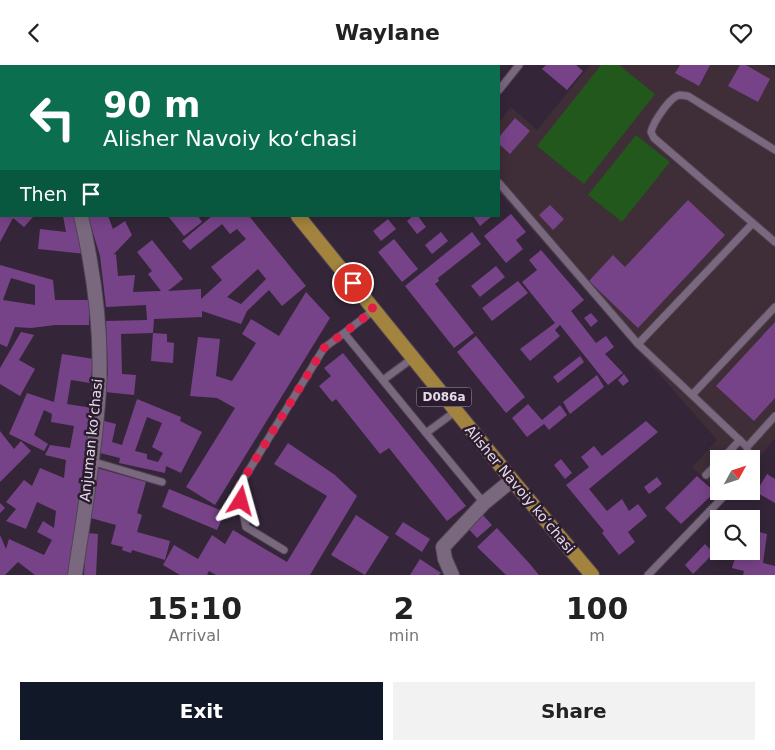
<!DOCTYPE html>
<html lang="en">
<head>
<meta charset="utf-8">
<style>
  body { margin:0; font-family:"DejaVu Sans",sans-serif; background:#f2f2f2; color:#222; height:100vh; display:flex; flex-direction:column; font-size:19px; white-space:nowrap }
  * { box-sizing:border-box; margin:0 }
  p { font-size:16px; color:#767676 }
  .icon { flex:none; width:28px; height:28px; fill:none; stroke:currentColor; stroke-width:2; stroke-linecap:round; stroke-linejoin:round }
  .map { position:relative; height:510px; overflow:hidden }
  .side { display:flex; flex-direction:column; background:#fff; flex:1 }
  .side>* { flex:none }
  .banner { position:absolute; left:0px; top:0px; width:500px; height:152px; box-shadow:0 2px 12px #0003; background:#0b6e4f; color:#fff; overflow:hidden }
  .needle { width:32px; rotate:50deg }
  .tools { position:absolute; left:710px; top:385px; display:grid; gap:10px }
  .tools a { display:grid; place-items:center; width:50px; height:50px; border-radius:0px; background:#fff; box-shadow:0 2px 12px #0003; font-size:25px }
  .pin { position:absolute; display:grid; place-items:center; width:42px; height:42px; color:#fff; margin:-21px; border:2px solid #fff; border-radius:50%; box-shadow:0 1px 5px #0007 }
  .me { position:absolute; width:55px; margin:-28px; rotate:8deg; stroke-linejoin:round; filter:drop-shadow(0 0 4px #0008) }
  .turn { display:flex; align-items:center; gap:18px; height:105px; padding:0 20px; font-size:22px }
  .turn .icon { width:65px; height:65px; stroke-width:2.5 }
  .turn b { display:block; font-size:35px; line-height:42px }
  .then { display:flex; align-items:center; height:48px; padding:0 20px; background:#0003; gap:10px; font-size:19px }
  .eta { display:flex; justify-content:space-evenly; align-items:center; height:85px; text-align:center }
  .eta b { font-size:30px; font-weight:700; line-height:35px }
  .primary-button { display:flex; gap:10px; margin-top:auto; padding:10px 20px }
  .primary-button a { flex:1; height:58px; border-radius:0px; background:#111827; color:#fff; font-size:20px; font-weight:700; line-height:58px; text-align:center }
  .primary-button a+a { background:#f2f2f2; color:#222 }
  header { display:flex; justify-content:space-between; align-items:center; height:65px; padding:0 20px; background:#fff; font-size:22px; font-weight:700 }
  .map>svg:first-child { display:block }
</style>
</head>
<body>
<header><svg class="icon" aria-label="back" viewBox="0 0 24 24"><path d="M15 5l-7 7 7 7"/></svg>Waylane<svg class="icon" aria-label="heart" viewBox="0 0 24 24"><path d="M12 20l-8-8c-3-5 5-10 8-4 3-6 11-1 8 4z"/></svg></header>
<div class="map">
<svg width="775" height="510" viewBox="0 0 775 510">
  <rect width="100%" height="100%" fill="#342638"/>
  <path fill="#3f2d37" d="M590,0H767L775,4V373L759,393L750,384L741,394H719V420L715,424L692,402L717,375L499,127V57L511,42L537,65Z"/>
  <path fill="#22581c" d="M601,0H619L655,29L584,119L537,81Z
    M636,70L670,97L622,157L588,130Z"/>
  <path fill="#774388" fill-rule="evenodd" d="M546,0H576L583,6L567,25L542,4Z
    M680,0H710L699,21L675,8Z
    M740,0H746L770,14L758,37L728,21Z
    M515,53L530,66L510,89L499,79V72Z
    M688,135L725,170L638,263L589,216L613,190L625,202Z
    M550,140L564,154L553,165L539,150Z
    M511,149L526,167L516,175L523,184L506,198L484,171Z
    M0,151H34L24,162L13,153L0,177Z
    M63,151H79L86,189L38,184L40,164L66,167Z
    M88,151H108L113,164L125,156L132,170L113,190L116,189L118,211L135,210L133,227L161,226L148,209L152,206L137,187L152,175L183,214L168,226L201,224V234L222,215L211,202L246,174L237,164L230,169L222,159L190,185L182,176L212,151H249L306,221L282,241L269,225L247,246L241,259L202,246V252L154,254L153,268L167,269V277L174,278L173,298L151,296L153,268L121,269L122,309L136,310L134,330L105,327L108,307L106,256L147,255L146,240L106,242L100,191ZM258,204L266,214L241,239L227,232Z
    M168,151H198L202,157L184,171Z
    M413,151H418L426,162L417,169L407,156Z
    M473,151H492L480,161Z
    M388,154L396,164L381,176L373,166Z
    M441,167L448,176L432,189L425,180Z
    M472,167L481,179L438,213L439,216L435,219L474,268L454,283L405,221Z
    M394,174L418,204L402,217L378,187Z
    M541,185L584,235L571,246L596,278L606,271L614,282L605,289L623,308L608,320L560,260L555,265L560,271L530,296L520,284L555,258L522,217L537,205L529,195Z
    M0,200L53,215L55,235H89V260H55L31,263L15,262L7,282L0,279ZM11,213L35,220V240L3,235Z
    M496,201L505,212L480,232L471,221Z
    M518,216L528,228L492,256L482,243Z
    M306,227L330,253L215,440L186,422L235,343L217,333L190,331L198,272L220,274L216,311L232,316L256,278L242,269L251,254L279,271Z
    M591,248L598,256L591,262L584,253Z
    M775,257V333L754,356L716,321Z
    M21,267L34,270L19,295L35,304L20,331L0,319V303Z
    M476,271L525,332L506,348L457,287Z
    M343,288L466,441L447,456L389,383L380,389L336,334L332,337L319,321L331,311L324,303Z
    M62,289L94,294L90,318L71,315L67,339L92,343L69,510H35L18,497L5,510H0V470L6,484L9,474L44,490L52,475L37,467L43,456L54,463L56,446L37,437L26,464L6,456L16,444L6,437L24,415L32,421L40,403L64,413L66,395L45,390L50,380L70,383L74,361L51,357L52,349L44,345L34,370L48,379L44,386L9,369L27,328L54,337Z
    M580,291L584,297L558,318L553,312Z
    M624,309L629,316L623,321L618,315Z
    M597,310L604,322L570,349L563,337Z
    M137,334L181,352L180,356L202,367L181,408L166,401L165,408L119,398L120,393L96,387L104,356L116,359L112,377L122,380ZM147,352L162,358L152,382L163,388L158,397L147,394V389L135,386Z
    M528,339L542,355L560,340L567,350L549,365L544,359L527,372L512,353Z
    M646,356L658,367L589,424L607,446L622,434L629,446L638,439L647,451L628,467L635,477L619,490L602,468L604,466L566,420L589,402L581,392L594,381L602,391Z
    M0,366L14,384L21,376L31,386L0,417Z
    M288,378L335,410L357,431L310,510H216L209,506L207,510H180L163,500L174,480L198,494L212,470L225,479L233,465L287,497L327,431L274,399Z
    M561,394L572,408L565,414L554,400Z
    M97,403L146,417L137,448L142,450L137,467L170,476L165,495L132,485L131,488L122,485L123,482L111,479L116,460L87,452Z
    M767,409L775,414V438L756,427Z
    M697,411L715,427L681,459L665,443Z
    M657,412L662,419L649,429L644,422Z
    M169,424L225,447L217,465L162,442Z
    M0,438L5,443L0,448Z
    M481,448L492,460L477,473L466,461Z
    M356,450L389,472L365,510L331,490Z
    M403,457L430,474L422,487L395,469Z
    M497,463L529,498L539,510H506L477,482Z
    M756,466L767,469L763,498L775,501V510H743L744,506L732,503L737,486H751V471H754Z
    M87,468L98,469L96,510H84Z
    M705,479L714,488L693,509L685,500Z
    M420,494L441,508L439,510H410Z"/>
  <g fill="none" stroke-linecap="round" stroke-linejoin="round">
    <g stroke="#504353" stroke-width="9">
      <path id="service" d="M499,25L519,0
        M775,85L688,31C685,31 683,30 680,30C670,31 653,58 651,67L654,73L775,177
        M499,118L638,279
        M374,245L344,268L426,368
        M383,315L413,293
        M692,330L775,242
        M456,346L426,368L484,438
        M747,382L638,279L753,158
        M722,394L740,375
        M748,394L747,382L775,351
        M91,396L162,417
        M706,410L719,397
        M284,485L246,462L238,423L324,283L344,268
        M648,510L729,426"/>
    </g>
    <g stroke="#504353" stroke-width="16">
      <path id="minor" d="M75,510C84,449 95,387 99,325C102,268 94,207 81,151
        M452,510L445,494L443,482L484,438L512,415"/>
    </g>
    <g stroke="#504353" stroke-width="16">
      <path id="primary" d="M176,0L177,1
        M298,151L512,415L592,510"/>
    </g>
    <use href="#service" stroke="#79687e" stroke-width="7"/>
    <use href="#minor" stroke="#79687e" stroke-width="14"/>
    <use href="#primary" stroke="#a3843e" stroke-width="14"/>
  </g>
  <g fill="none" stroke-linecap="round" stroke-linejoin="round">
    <path stroke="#e11d48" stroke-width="9" stroke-dasharray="0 16.2" d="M241,436L238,423L324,283L374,245L353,218"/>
  </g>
  <g text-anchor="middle" stroke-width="5" stroke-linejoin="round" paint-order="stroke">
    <rect fill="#2a1c2e" stroke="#ada2b0" stroke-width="1" x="416.5" y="322.5" width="55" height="19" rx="4"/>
    <g font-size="12" font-weight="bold" fill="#e5dbe8">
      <text x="444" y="336">D086a</text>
    </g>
    <g font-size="14" fill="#e5dbe8" stroke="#2a1c2e">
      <text transform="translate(91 375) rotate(-84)" y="5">Anjuman koʻchasi</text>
      <text transform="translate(520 424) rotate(50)" y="5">Alisher Navoiy koʻchasi</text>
    </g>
  </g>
</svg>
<div class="tools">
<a><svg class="needle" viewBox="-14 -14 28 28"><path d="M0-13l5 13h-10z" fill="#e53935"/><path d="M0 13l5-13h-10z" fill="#767676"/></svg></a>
<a><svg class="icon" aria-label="search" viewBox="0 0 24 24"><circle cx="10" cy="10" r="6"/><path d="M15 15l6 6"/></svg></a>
</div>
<div class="pin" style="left:353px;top:218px;background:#d93025"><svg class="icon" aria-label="arrive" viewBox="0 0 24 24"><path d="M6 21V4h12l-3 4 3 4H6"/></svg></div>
<svg class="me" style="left:241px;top:436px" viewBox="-20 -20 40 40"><path d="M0-17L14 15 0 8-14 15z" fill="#e11d48" stroke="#fff" stroke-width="4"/></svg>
<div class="banner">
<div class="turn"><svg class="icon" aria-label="left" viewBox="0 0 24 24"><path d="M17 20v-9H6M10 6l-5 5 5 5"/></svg><div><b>90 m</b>Alisher Navoiy koʻchasi</div></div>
<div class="then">Then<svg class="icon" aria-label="arrive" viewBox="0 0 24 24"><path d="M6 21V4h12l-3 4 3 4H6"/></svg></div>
</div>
</div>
<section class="side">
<div class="eta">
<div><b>15:10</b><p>Arrival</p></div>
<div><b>2</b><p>min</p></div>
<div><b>100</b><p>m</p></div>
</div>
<div class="primary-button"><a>Exit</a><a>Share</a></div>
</section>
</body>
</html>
